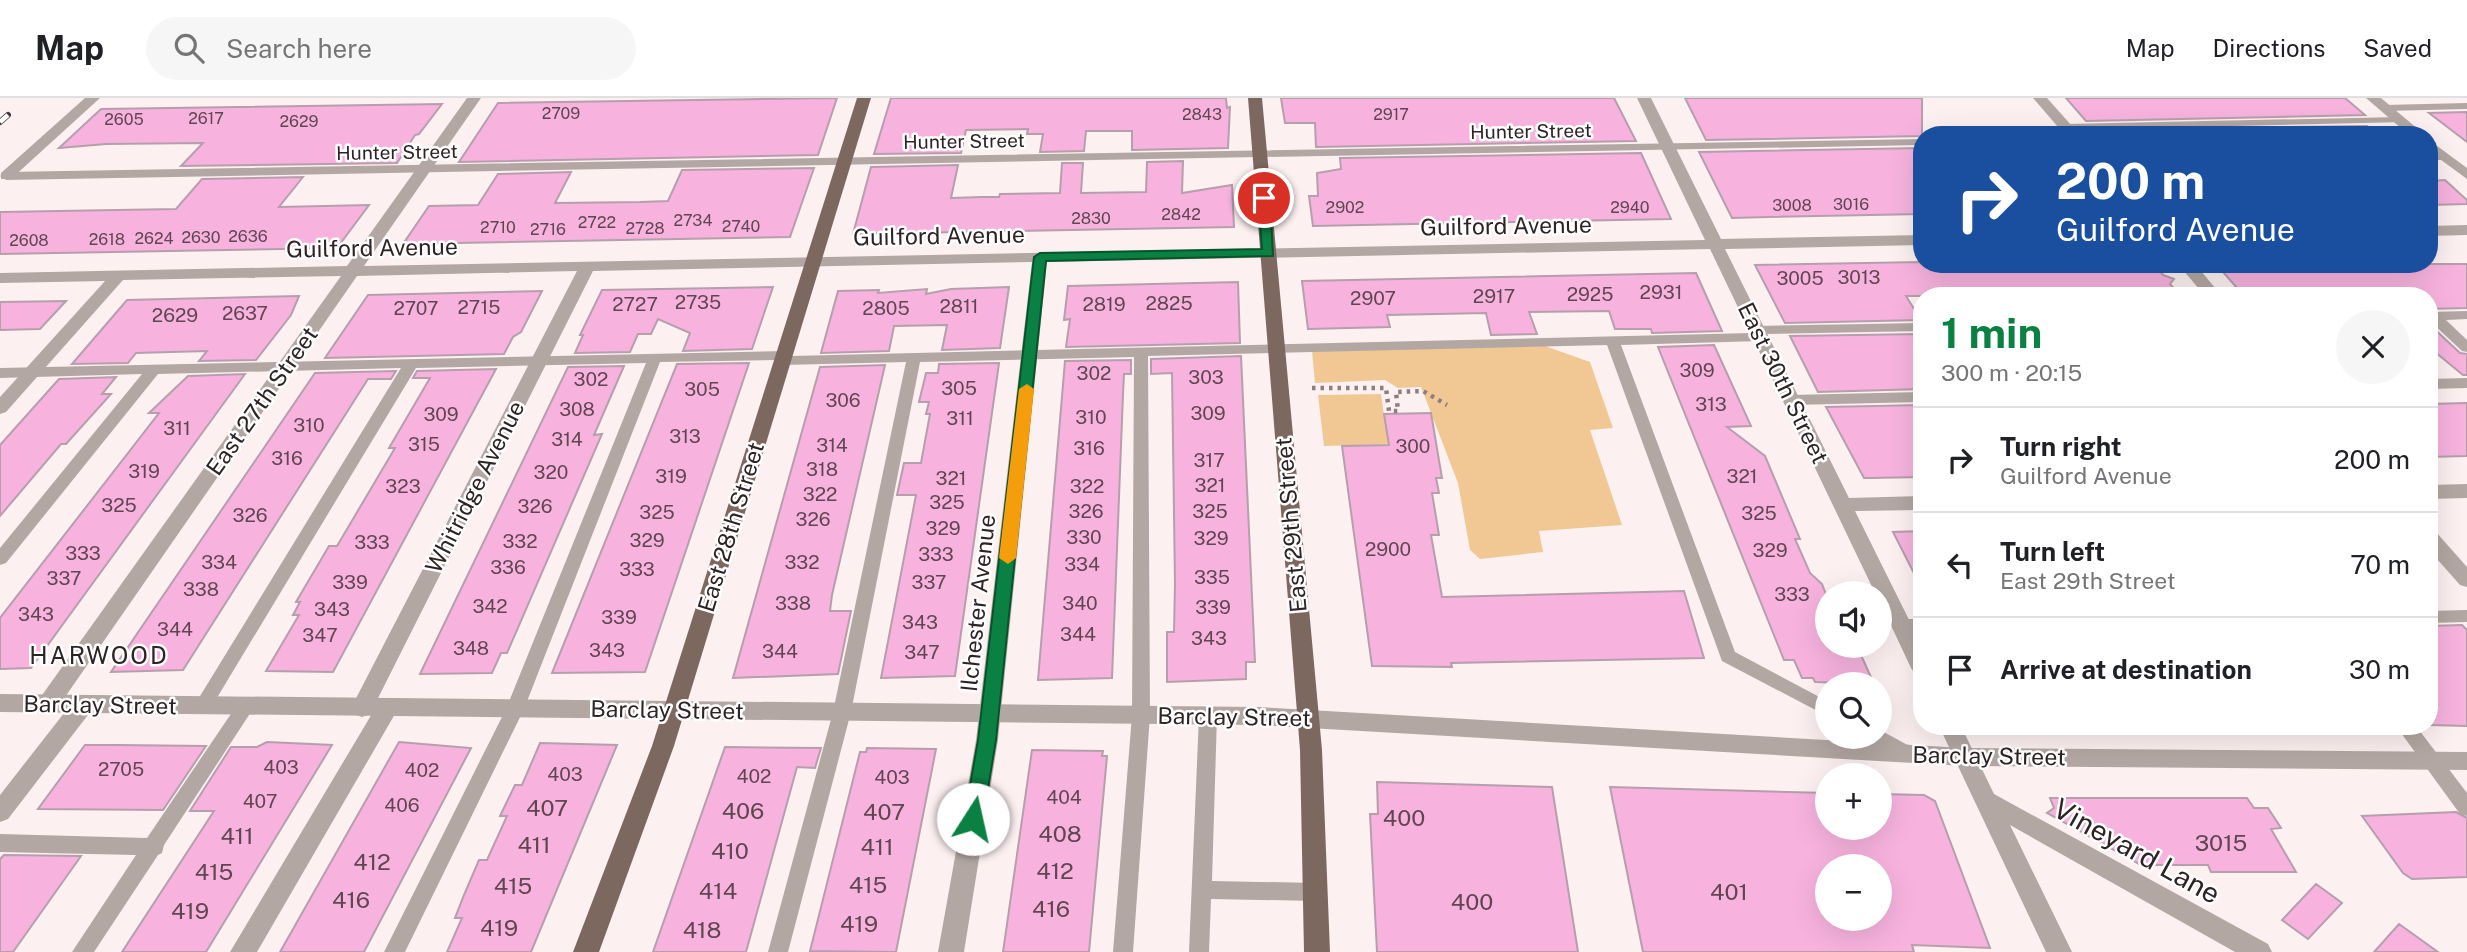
<!DOCTYPE html>
<html lang="en">
<head>
<meta charset="utf-8">
<style>
  body { margin:0; font-family:"Public Sans",sans-serif; background:#f6f6f6; color:#202124; height:100vh; display:flex; flex-direction:column; font-size:26px; white-space:nowrap }
  * { box-sizing:border-box; margin:0 }
  p { font-size:23px; color:#757577 }
  .icon { flex:none; width:38px; height:38px; fill:none; stroke:currentColor; stroke-width:2; stroke-linecap:round; stroke-linejoin:round }
  .map { position:relative; flex:1; overflow:hidden }
  .panel { position:absolute; left:1913px; top:189px; width:525px; height:448px; display:flex; flex-direction:column; background:#fff; border-radius:28px; box-shadow:0 7px 28px #0002 }
  .panel>* { flex:none }
  .banner { position:absolute; left:1913px; top:28px; width:525px; height:147px; border-radius:28px; box-shadow:0 7px 28px #0002; background:#1a4fa0; color:#fff; overflow:hidden }
  .tools { position:absolute; left:1815px; top:483px; display:grid; gap:14px }
  .tools a { display:grid; place-items:center; width:77px; height:77px; border-radius:50%; background:#fff; box-shadow:0 7px 28px #0002; font-size:35px }
  .pin { position:absolute; display:grid; place-items:center; width:60px; height:60px; color:#fff; margin:-30px; border:4px solid #fff; border-radius:50%; box-shadow:0 2px 7px #0007 }
  .me { position:absolute; width:77px; margin:-38px; rotate:10deg; stroke-linejoin:round; filter:drop-shadow(0 0 5px #0008) }
  .turn { display:flex; align-items:center; gap:24px; height:147px; padding:0 28px; font-size:32px }
  .turn .icon { width:91px; height:91px; stroke-width:2.5 }
  .turn b { display:block; font-size:49px; line-height:60px }
  .round { display:grid; place-items:center; flex:none; width:74px; height:74px; border-radius:37px; background:#f6f6f6 }
  .headline { display:flex; align-items:center; justify-content:space-between; height:119px; padding:0 28px }
  h1 { font-size:42px; font-weight:700; line-height:52px; color:#0b8043 }
  ul { padding:0; list-style:none }
  li { display:flex; align-items:center; gap:21px; height:105px; padding:0 28px; border-top:2px solid #e0e0e0 }
  li div { flex:1 }
  li b { display:block; font-size:26px }
  li em { font-style:normal }
  header { display:flex; align-items:center; gap:42px; box-sizing:border-box; height:98px; padding:0 35px; background:#fff; border-bottom:2px solid #e0e0e0 }
  header strong { font-size:33px }
  nav { display:flex; gap:38px; margin-inline-start:auto; font-size:24px }
  .search { width:490px; height:63px; background:#f6f6f6; display:flex; align-items:center; gap:18px; box-sizing:border-box; padding:0 24px; border-radius:38px; color:#757577; font-size:26px }
  .map>svg:first-child { display:block }
</style>
</head>
<body>
<header>
<strong>Map</strong>
<div class="search"><svg class="icon" aria-label="search" viewBox="0 0 24 24"><circle cx="10" cy="10" r="6"/><path d="M15 15l6 6"/></svg>Search here</div>
<nav><a>Map</a><a>Directions</a><a>Saved</a></nav>
</header>
<div class="map">
<svg width="2467" height="854" viewBox="0 0 2467 854">
  <rect width="100%" height="100%" fill="#fdf0f1"/>
  <path fill="#f1c894" d="M1545,248L1590,264L1613,330L1590,332L1622,427L1539,433L1543,454L1480,461L1470,452L1458,385L1421,289L1398,290L1385,282L1315,285L1312,253Z
    M1381,296L1388,346L1324,348L1318,297Z"/>
  <path fill="#f7b3de" stroke="#b69ead" stroke-width="2" fill-rule="evenodd" d="M837,0L818,57L459,64L498,5Z
    M891,0H1226L1227,10L1230,9L1228,50L1132,52V33H1086L1084,53L1040,54L1043,36H1027L1028,31L966,32L961,55L874,56Z
    M1281,0H1614L1636,43L1316,49L1315,25H1285Z
    M1685,0H1922V38L1706,42Z
    M2066,0H2345L2365,17L2086,23Z
    M442,6L419,36L415,37L397,65L181,68L203,45L106,46L59,50L101,11Z
    M2467,14V44L2429,15Z
    M2367,28L2377,37L2297,33L2293,29Z
    M2174,32L2177,35L2170,37H2112L2109,34Z
    M1922,50V116L1769,119L1732,120L1699,54Z
    M1641,55L1671,121L1313,128L1309,98H1318L1317,75L1341,71L1340,60Z
    M1183,63L1182,95L1232,87L1234,129L853,136L871,69L958,67L951,100L982,99H999L1000,96L1060,95L1062,65H1083L1081,95L1146,94L1147,64Z
    M814,70L790,139L403,146L429,108L478,107L498,76L571,74L555,105L640,104L668,103L682,72Z
    M303,79L279,109L369,107L337,150L0,156V114L176,111L202,81Z
    M2445,82L2467,102V106L2429,107V83Z
    M1922,164L2154,166L2163,177L2174,181L2170,186L2180,198H1906L1921,222L1785,225L1755,167Z
    M2216,166H2467V210L2429,211V198H2244Z
    M1696,175L1722,233L1652,235L1651,231H1615L1609,213L1529,214L1537,236L1491,237L1486,215L1387,217L1390,229L1308,231L1302,183Z
    M1238,184L1240,245L1066,249L1070,221L1064,222L1068,188Z
    M773,189L752,251L683,253L690,235L658,221L651,236H638L630,254L575,255L583,237H580L602,192Z
    M1009,189L1000,250L942,252L947,227L894,228L889,253L821,255L838,193L879,192L878,195L927,191L926,196L951,191Z
    M542,193L521,234L513,239L504,256L325,260L368,197Z
    M299,198L291,217L256,262L199,263L207,253L136,255L128,265L72,266L127,202Z
    M66,203L40,231L0,232V204Z
    M2429,226L2460,255L2467,256V277H2463L2429,249Z
    M1922,236V291L1818,294L1790,238Z
    M1714,247L1751,328L1727,329L1765,358L1800,441H1795L1810,475L1822,486L1827,499V548H1857L1874,586L1815,584L1813,580H1802L1794,562H1784L1658,249Z
    M1241,258L1255,564H1246V581L1167,584V534H1174L1175,485L1172,275L1151,276V261Z
    M1131,262V276H1124L1123,296L1112,580L1038,582L1065,263Z
    M749,265L645,574L552,575L677,266Z
    M999,265L955,578L881,580L916,397H897L904,365H921L930,316H926L929,304H919L926,275H938L939,266Z
    M885,267L832,497L830,513H851L838,576L733,580L820,269Z
    M624,268L594,337L602,336L507,555H501L492,575L420,576L568,269Z
    M496,271L333,574L266,573L299,517H293L300,504H296L329,448H337L395,350H389L430,280H413L417,273Z
    M396,273L391,281H368L183,572L111,574L315,275Z
    M245,276L31,570L0,571V520L159,315H149L188,278Z
    M116,279L102,296H111L66,346H61L0,418V347L59,281Z
    M2467,305V358L2429,359V306Z
    M1922,307V379L1871,380H1864L1826,309Z
    M1431,315L1442,380H1436L1439,395H1432L1439,437H1431L1442,499L1684,493L1704,560L1451,565L1452,569L1372,568L1342,348L1389,347L1384,316Z
    M1922,433V491L1893,434Z
    M2462,527L2467,532V628L2429,627V528Z
    M267,644L332,647L206,854H122L214,713H190L231,649H257Z
    M399,644L471,650L364,854H280Z
    M540,645L617,647L531,854H447L462,820H455L464,797L479,762H487L507,718H500L515,687H522Z
    M85,647H117L206,648L163,712L38,711Z
    M725,649L821,650L815,670L797,669L746,854H653Z
    M867,650L936,651L896,854L810,853L860,654H866Z
    M1032,652L1103,653L1102,658H1107L1089,854H1003Z
    M1377,684L1552,689L1578,854H1377L1370,716H1378Z
    M1610,689L1827,695V730H1880V696L1924,697L1935,703L1990,850L1912,847L1914,854H1643ZM1827,768H1880V821H1827Z
    M2050,700H2247L2254,710H2268L2281,730L2271,731L2296,774H2211L2208,767H2141L2047,715L2054,710Z
    M2456,714L2467,720V779L2412,781L2403,775L2362,718Z
    M4,757L81,758L13,854H0V761Z
    M2316,786L2342,805L2308,841L2282,822Z
    M2399,826L2438,854H2374Z"/>
  <g fill="none" stroke-linecap="round" stroke-linejoin="round">
    <path stroke="#8c7f81" stroke-width="4.5" stroke-dasharray="3.5 5" stroke-linecap="butt" d="M1312,290H1386L1389,313H1398L1396,294L1423,293L1447,307"/>
    <path fill="#b3a7a3" fill-rule="evenodd" d="M2467,5V11L2384,13L2378,10L2384,7Z
      M2400,19L2406,22L2404,24L2066,32L2060,29L2066,26Z
      M1922,41V47L6,82L0,78L6,74Z
      M2429,56H2444L2450,59L2444,62H2429Z
      M2467,213V221L2446,222L2467,242V254L2462,253L2429,222V214Z
      M1922,225V233L1766,236L1768,239L1766,242L1761,243L1621,247L1735,554L1827,603V618L1722,563L1607,247L1148,258L1150,617L1133,854H1113L1132,617L1134,259L920,264L851,614L788,854H768L833,614L906,264L783,267L778,266L777,262L660,264L524,611L405,854H384L506,611L646,265L416,270L209,613L203,615L197,613L194,608L197,603L401,270L158,276L6,465L0,467V450L142,276L0,280V270L785,253L790,254L791,258L1752,235L1750,232L1752,229L1757,228Z
      M2467,280V290L2429,291V281Z
      M1922,294V304L1791,307L1784,302L1791,297Z
      M2467,512V524L2429,525V513Z
      M1901,521H1922V535L1895,533L1893,528L1895,523Z
      M245,602L251,604L254,609L251,614L164,747L162,755L158,757L94,854H72L136,757L0,754V736L147,740L239,604Z
      M1208,611L1214,613L1217,618L1212,783L1316,785L1323,788L1326,794L1323,800L1316,803L1211,801L1209,854H1189L1199,618L1202,613Z
      M2396,628H2416L2467,695V718L2460,716Z
      M1880,632L1915,651L1918,656L1915,661C1903,666 1874,650 1869,639H1880Z"/>
    <path fill="#b3a7a3" fill-rule="evenodd" d="M85,0H100L11,81H1V75Z
      M467,0H481L364,168L1705,142L1637,0H1651L1721,141L1922,137V147L1725,151L1849,400L1922,398V412L1855,413L1922,548V578L1915,576L1911,570L1880,504V495H1875L1710,151L1047,164L998,642L964,854H938L976,642L1032,164L593,173L370,616L362,619L354,616L351,610L577,173L357,178L56,612L48,615L40,612L37,606L40,600L341,178L123,182L6,314L0,316V299L105,183L0,185V175L347,168Z
      M2033,0H2047L2080,37H2065Z
      M2366,0H2381L2425,37H2409Z
      M2429,42L2467,70V81L2429,53Z
      M2467,127V137L2429,138V128Z
      M2178,166H2195L2222,198H2205Z
      M2467,386V400L2429,401V387Z
      M2429,432L2436,434L2467,469V489L2460,487L2429,452Z
      M83,598L91,601L94,607L91,613L8,721L0,724V697L75,601Z
      M387,601L395,604L398,610L395,616L257,854H230L379,604Z
      M1939,628H1961L1994,696L2268,846L2272,854H2235L2010,727L2072,854H2046Z"/>
    <path fill="#b3a7a3" fill-rule="evenodd" d="M0,596L1258,609L1965,650L2467,654V672L1965,668L1258,627L0,614Z"/>
    <path fill="#7d6860" fill-rule="evenodd" d="M857,0H871L674,648L599,854H573L652,648Z
      M1248,0H1262L1322,652L1330,854H1304L1300,652Z"/>
    <g stroke="#44383a" stroke-width="6">
      <path id="rail" d="M0,24L8,17"/>
    </g>
    <use href="#rail" stroke="#fff" stroke-width="4.5" stroke-dasharray="12" stroke-linecap="butt"/>
  </g>
  <path fill="#0b8043" stroke="#07532c" stroke-width="2" d="M1264,96L1270,100L1273,158L1046,163L996,642L983,721L980,727H966L964,721L978,642L1034,159L1040,155L1262,151L1258,100Z"/>
  <path fill="#f59e0b" d="M1027,286L1034,291L1016,460L1008,466L999,460L1019,291Z"/>
  <g text-anchor="middle" stroke-width="5" stroke-linejoin="round" paint-order="stroke">
    <g font-size="16" fill="#604652">
      <text x="561" y="21">2709</text>
      <text x="1202" y="22">2843</text>
      <text x="1391" y="22">2917</text>
      <text x="206" y="26">2617</text>
      <text x="124" y="27">2605</text>
      <text x="299" y="29">2629</text>
      <text x="1851" y="112">3016</text>
      <text x="1792" y="113">3008</text>
      <text x="1345" y="115">2902</text>
      <text x="1630" y="115">2940</text>
      <text x="1181" y="122">2842</text>
      <text x="1091" y="126">2830</text>
      <text x="693" y="128">2734</text>
      <text x="597" y="130">2722</text>
      <text x="741" y="134">2740</text>
      <text x="498" y="135">2710</text>
      <text x="645" y="136">2728</text>
      <text x="548" y="137">2716</text>
      <text x="248" y="144">2636</text>
      <text x="201" y="145">2630</text>
      <text x="154" y="146">2624</text>
      <text x="107" y="147">2618</text>
      <text x="29" y="148">2608</text>
    </g>
    <g font-size="19" fill="#2e2224" stroke="#fff">
      <text transform="translate(1531 33) rotate(-1)" y="7">Hunter Street</text>
      <text transform="translate(964 43) rotate(-1)" y="7">Hunter Street</text>
      <text transform="translate(397 54) rotate(-1)" y="7">Hunter Street</text>
    </g>
    <g font-size="19" fill="#604652">
      <text x="1859" y="186">3013</text>
      <text x="1800" y="187">3005</text>
      <text x="1661" y="201">2931</text>
      <text x="1590" y="203">2925</text>
      <text x="1494" y="205">2917</text>
      <text x="1373" y="207">2907</text>
      <text x="698" y="211">2735</text>
      <text x="1169" y="212">2825</text>
      <text x="635" y="213">2727</text>
      <text x="1104" y="213">2819</text>
      <text x="959" y="215">2811</text>
      <text x="479" y="216">2715</text>
      <text x="416" y="217">2707</text>
      <text x="886" y="217">2805</text>
      <text x="245" y="222">2637</text>
      <text x="175" y="224">2629</text>
      <text x="1697" y="279">309</text>
      <text x="1094" y="282">302</text>
      <text x="1206" y="286">303</text>
      <text x="591" y="288">302</text>
      <text x="959" y="297">305</text>
      <text x="702" y="298">305</text>
      <text x="843" y="309">306</text>
      <text x="1711" y="313">313</text>
      <text x="577" y="318">308</text>
      <text x="1208" y="322">309</text>
      <text x="441" y="323">309</text>
      <text x="1091" y="326">310</text>
      <text x="960" y="327">311</text>
      <text x="309" y="334">310</text>
      <text x="177" y="337">311</text>
      <text x="685" y="345">313</text>
      <text x="567" y="348">314</text>
      <text x="424" y="353">315</text>
      <text x="832" y="354">314</text>
      <text x="1413" y="355">300</text>
      <text x="1089" y="357">316</text>
      <text x="287" y="367">316</text>
      <text x="1209" y="369">317</text>
      <text x="822" y="378">318</text>
      <text x="144" y="380">319</text>
      <text x="551" y="381">320</text>
      <text x="671" y="385">319</text>
      <text x="1742" y="385">321</text>
      <text x="951" y="387">321</text>
      <text x="1210" y="394">321</text>
      <text x="403" y="395">323</text>
      <text x="1087" y="395">322</text>
      <text x="820" y="403">322</text>
      <text x="947" y="411">325</text>
      <text x="119" y="414">325</text>
      <text x="535" y="415">326</text>
      <text x="1086" y="420">326</text>
      <text x="1210" y="420">325</text>
      <text x="657" y="421">325</text>
      <text x="1759" y="422">325</text>
      <text x="250" y="424">326</text>
      <text x="813" y="428">326</text>
      <text x="943" y="437">329</text>
      <text x="1084" y="446">330</text>
      <text x="1211" y="447">329</text>
      <text x="647" y="449">329</text>
      <text x="520" y="450">332</text>
      <text x="372" y="451">333</text>
      <text x="1388" y="458">2900</text>
      <text x="1770" y="459">329</text>
      <text x="83" y="462">333</text>
      <text x="936" y="463">333</text>
      <text x="219" y="471">334</text>
      <text x="802" y="471">332</text>
      <text x="1082" y="473">334</text>
      <text x="508" y="476">336</text>
      <text x="637" y="478">333</text>
      <text x="1212" y="486">335</text>
      <text x="64" y="487">337</text>
      <text x="350" y="491">339</text>
      <text x="929" y="491">337</text>
      <text x="201" y="498">338</text>
      <text x="1792" y="503">333</text>
      <text x="793" y="512">338</text>
      <text x="1080" y="512">340</text>
      <text x="490" y="515">342</text>
      <text x="1213" y="516">339</text>
      <text x="332" y="518">343</text>
      <text x="36" y="523">343</text>
      <text x="619" y="526">339</text>
      <text x="920" y="531">343</text>
      <text x="175" y="538">344</text>
      <text x="1078" y="543">344</text>
      <text x="320" y="544">347</text>
      <text x="1209" y="547">343</text>
      <text x="471" y="557">348</text>
      <text x="607" y="559">343</text>
      <text x="780" y="560">344</text>
      <text x="922" y="561">347</text>
      <text x="281" y="676">403</text>
      <text x="121" y="678">2705</text>
      <text x="422" y="679">402</text>
      <text x="565" y="683">403</text>
      <text x="754" y="685">402</text>
      <text x="892" y="686">403</text>
      <text x="1064" y="706">404</text>
      <text x="260" y="710">407</text>
      <text x="402" y="714">406</text>
    </g>
    <g font-size="23" fill="#2e2224" stroke="#fff">
      <text transform="translate(1506 128) rotate(-1)" y="8">Guilford Avenue</text>
      <text transform="translate(939 138) rotate(-1)" y="8">Guilford Avenue</text>
      <text transform="translate(372 150) rotate(-1)" y="8">Guilford Avenue</text>
      <text transform="translate(1783 285) rotate(64)" y="8">East 30th Street</text>
      <text transform="translate(262 303) rotate(-55)" y="8">East 27th Street</text>
      <text transform="translate(475 389) rotate(-63)" y="8">Whitridge Avenue</text>
      <text transform="translate(1291 427) rotate(-95)" y="8">East 29th Street</text>
      <text transform="translate(731 429) rotate(-73)" y="8">East 28th Street</text>
      <text transform="translate(978 505) rotate(-84)" y="8">Ilchester Avenue</text>
      <text transform="translate(100 607) rotate(1)" y="8">Barclay Street</text>
      <text transform="translate(667 612) rotate(1)" y="8">Barclay Street</text>
      <text transform="translate(1234 619) rotate(1)" y="8">Barclay Street</text>
      <text transform="translate(1989 658) rotate(1)" y="8">Barclay Street</text>
    </g>
    <g font-size="23" fill="#604652">
      <text x="547" y="718">407</text>
      <text x="743" y="721">406</text>
      <text x="884" y="722">407</text>
      <text x="1404" y="728">400</text>
      <text x="1060" y="744">408</text>
      <text x="237" y="746">411</text>
      <text x="2221" y="753">3015</text>
      <text x="534" y="755">411</text>
      <text x="877" y="757">411</text>
      <text x="730" y="761">410</text>
      <text x="372" y="772">412</text>
      <text x="1055" y="781">412</text>
      <text x="214" y="782">415</text>
      <text x="868" y="795">415</text>
      <text x="513" y="796">415</text>
      <text x="718" y="801">414</text>
      <text x="1729" y="802">401</text>
      <text x="351" y="810">416</text>
      <text x="1472" y="812">400</text>
      <text x="1051" y="819">416</text>
      <text x="190" y="821">419</text>
      <text x="859" y="834">419</text>
      <text x="499" y="838">419</text>
      <text x="702" y="840">418</text>
    </g>
    <g font-size="24" letter-spacing="2" fill="#2e2224" stroke="#fff">
      <text x="99" y="566">HARWOOD</text>
    </g>
    <g font-size="28" fill="#2e2224" stroke="#fff">
      <text transform="translate(2137 753) rotate(29)" y="10">Vineyard Lane</text>
    </g>
  </g>
</svg>
<div class="tools">
<a><svg class="icon" aria-label="sound" viewBox="0 0 24 24"><path d="M4 9h4l5-4v14l-5-4H4zM17 9q2 3 0 6"/></svg></a>
<a><svg class="icon" aria-label="search" viewBox="0 0 24 24"><circle cx="10" cy="10" r="6"/><path d="M15 15l6 6"/></svg></a>
<a>+</a>
<a>−</a>
</div>
<div class="pin" style="left:1264px;top:100px;background:#d93025"><svg class="icon" aria-label="arrive" viewBox="0 0 24 24"><path d="M6 21V4h12l-3 4 3 4H6"/></svg></div>
<svg class="me" style="left:973px;top:721px" viewBox="-20 -20 40 40"><circle r="19" fill="#fff"/><path d="M0-13L10 11 0 6-10 11z" fill="#0b8043"/></svg>
<div class="banner">
<div class="turn"><svg class="icon" aria-label="right" viewBox="0 0 24 24"><path d="M7 20v-9h11M14 6l5 5-5 5"/></svg><div><b>200 m</b>Guilford Avenue</div></div>
</div>
<section class="panel">
<div class="headline"><div><h1>1 min</h1><p>300 m · 20:15</p></div><a class="round"><svg class="icon" aria-label="close" viewBox="0 0 24 24"><path d="M6 6l12 12M18 6L6 18"/></svg></a></div>
<ul>
<li><svg class="icon" aria-label="right" viewBox="0 0 24 24"><path d="M7 20v-9h11M14 6l5 5-5 5"/></svg><div><b>Turn right</b><p>Guilford Avenue</p></div><em>200 m</em></li>
<li><svg class="icon" aria-label="left" viewBox="0 0 24 24"><path d="M17 20v-9H6M10 6l-5 5 5 5"/></svg><div><b>Turn left</b><p>East 29th Street</p></div><em>70 m</em></li>
<li><svg class="icon" aria-label="arrive" viewBox="0 0 24 24"><path d="M6 21V4h12l-3 4 3 4H6"/></svg><div><b>Arrive at destination</b></div><em>30 m</em></li>
</ul>
</section>
</div>
</body>
</html>
